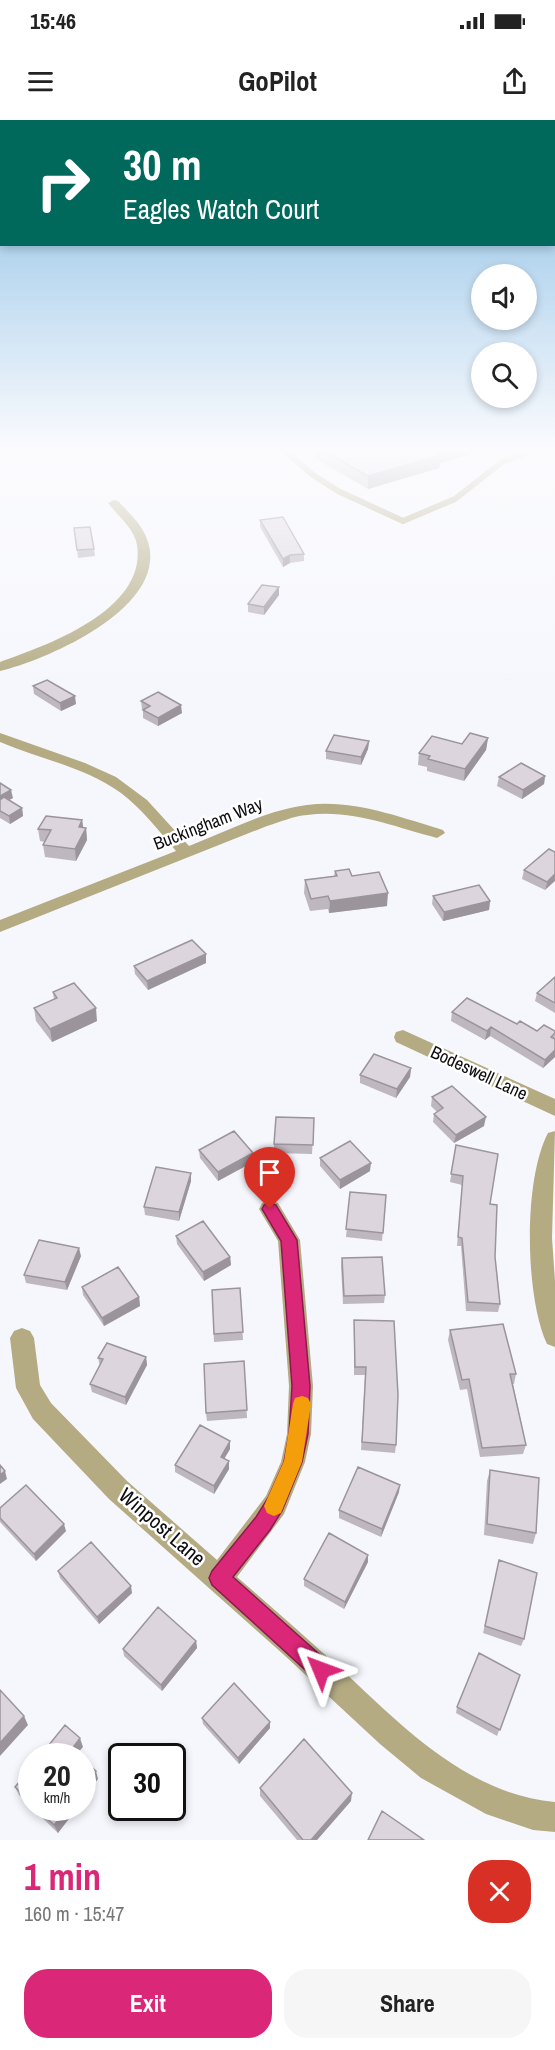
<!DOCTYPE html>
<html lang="en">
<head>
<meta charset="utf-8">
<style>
  body { margin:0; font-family:"Archivo Narrow",sans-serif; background:#f6f6f6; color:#222; height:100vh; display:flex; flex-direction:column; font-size:22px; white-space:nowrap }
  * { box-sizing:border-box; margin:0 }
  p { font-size:20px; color:#767676 }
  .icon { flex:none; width:33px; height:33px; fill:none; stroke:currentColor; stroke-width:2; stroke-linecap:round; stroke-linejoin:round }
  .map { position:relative; height:1720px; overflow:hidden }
  .drawer { display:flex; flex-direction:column; background:#fff; flex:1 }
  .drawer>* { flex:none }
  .guide { position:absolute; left:0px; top:0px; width:555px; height:126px; box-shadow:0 3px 9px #0003; background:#00695c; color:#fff; overflow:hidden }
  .controls { position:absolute; left:471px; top:144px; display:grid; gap:12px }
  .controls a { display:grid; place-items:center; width:66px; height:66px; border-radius:50%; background:#fff; box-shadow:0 3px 9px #0003; font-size:30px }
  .speed { position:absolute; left:18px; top:1623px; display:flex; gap:12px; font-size:30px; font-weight:700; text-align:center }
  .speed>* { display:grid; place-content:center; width:78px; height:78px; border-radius:50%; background:#fff; box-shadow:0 3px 9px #0003; line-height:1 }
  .speed small { font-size:15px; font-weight:400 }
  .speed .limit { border:3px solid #111; border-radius:9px; background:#fff; color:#111 }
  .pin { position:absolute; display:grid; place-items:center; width:51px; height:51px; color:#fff; margin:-62px -26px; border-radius:50% 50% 50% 0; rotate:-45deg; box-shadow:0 0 6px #0007 }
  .pin .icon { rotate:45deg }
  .me { position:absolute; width:66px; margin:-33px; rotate:314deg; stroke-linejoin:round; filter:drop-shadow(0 0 4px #0008) }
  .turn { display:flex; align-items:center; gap:21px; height:126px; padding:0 24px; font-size:27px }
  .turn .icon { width:78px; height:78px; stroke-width:2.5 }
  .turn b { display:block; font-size:42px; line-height:51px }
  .round { display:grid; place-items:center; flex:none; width:63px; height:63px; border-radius:24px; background:#f6f6f6 }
  .headline { display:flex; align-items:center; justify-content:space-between; height:102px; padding:0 24px }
  h1 { font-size:36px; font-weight:800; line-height:45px; color:#db2777 }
  .primary-button { display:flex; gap:12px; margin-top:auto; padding:12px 24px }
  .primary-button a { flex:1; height:69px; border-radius:24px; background:#db2777; color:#fff; font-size:24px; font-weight:800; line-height:69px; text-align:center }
  .primary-button a+a { background:#f6f6f6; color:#222 }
  .status { display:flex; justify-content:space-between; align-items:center; height:42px; padding:0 30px; background:#fff; direction:ltr }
  .status svg { height:16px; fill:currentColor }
  header { display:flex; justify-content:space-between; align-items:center; height:78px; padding:0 24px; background:#fff; font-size:27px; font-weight:800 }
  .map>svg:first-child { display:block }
</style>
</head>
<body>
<div class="status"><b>15:46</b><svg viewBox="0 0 49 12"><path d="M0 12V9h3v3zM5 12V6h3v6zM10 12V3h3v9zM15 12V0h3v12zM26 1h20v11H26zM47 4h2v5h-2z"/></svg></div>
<header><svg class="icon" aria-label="menu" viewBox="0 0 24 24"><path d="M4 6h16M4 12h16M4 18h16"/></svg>GoPilot<svg class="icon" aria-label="share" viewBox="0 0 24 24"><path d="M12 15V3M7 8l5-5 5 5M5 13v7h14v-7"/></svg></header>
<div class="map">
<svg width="555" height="1720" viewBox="0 0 555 1720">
  <rect width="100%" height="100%" fill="#f6f7fd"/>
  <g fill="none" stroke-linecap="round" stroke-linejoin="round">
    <path stroke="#b4ab83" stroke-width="6" d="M283,329L313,355L338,371L403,401L455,379L502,342L536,329"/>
    <path fill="#b4ab83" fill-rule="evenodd" d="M114,380L118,381C129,393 143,405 148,422C168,487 49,539 0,551V542C48,525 147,490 137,425C134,408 118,396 108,383Z
      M0,613L85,643L116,657L147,680L189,726C227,711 267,690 307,685C353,679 399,697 443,710L445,713L437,718C394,707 353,689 307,695C294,696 280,702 267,706L0,812V800L176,731C159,711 142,689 121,673C85,647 40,639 0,622Z
      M403,910L555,979V996L396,922L394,917L396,912Z
      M555,1011L552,1118L555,1161V1227L547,1224C525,1177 523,1060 548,1013Z
      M270,1080L278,1083L300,1120L313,1266L311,1314L305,1342L284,1394L237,1457C272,1487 307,1518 341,1549C402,1606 467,1674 555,1682V1712L533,1710L486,1694L421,1658L380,1624L283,1534L109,1379L33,1299L16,1268L10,1218L14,1211L22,1208L30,1211L34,1218L40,1265L51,1283L127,1361L217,1440L266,1376L281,1342L287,1314L289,1266L278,1121L259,1089L262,1083Z"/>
  </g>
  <path fill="#beb7bf" d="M315,329H314H488L440,343L439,348L368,369L314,338Z
    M260,400L304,434V441L290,443L283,447L260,407Z
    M74,408L94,429L95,436L78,438Z
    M279,475L264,495L248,492V484Z
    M33,566L76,584L61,591L34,574Z
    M141,581L182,593L158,606L143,598V590L142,589Z
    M488,618L486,630L464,661L427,651V647L418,645L419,633Z
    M369,621L368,629L361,645L326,639V631Z
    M545,656L544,664L522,679L497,666L499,657Z
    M0,663L13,678L8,680L22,688L23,696L10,704L0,698Z
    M82,700L83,707L86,708L87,720L76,741L45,737L43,725L45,722L40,721L38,709Z
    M555,732L545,770L522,759L524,750Z
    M335,751L352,756L387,786L329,793L328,789L310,791L304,773L305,760L334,756Z
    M433,776L490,781L489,790L443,801L432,784Z
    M206,843L148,870L135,854L134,846Z
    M555,857V893L535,881L537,873Z
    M53,872L97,901L52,922L36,901L34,888L54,880Z
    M452,892L517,904L537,911H555V937L543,948L490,916L485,920L451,901Z
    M411,948L410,957L396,978L360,963V955Z
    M432,977L484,1006L454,1023L433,1002L434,994L437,992L431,986Z
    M314,998L312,1034L274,1033V1024Z
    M456,1025L490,1084L500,1184L498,1192L466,1191L461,1126H457L462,1065L450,1062Z
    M199,1030L253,1042L218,1061L200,1038Z
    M320,1038L370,1051L340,1069L320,1046Z
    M191,1053V1061L179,1101L145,1095L144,1087Z
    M350,1072L386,1075L382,1121L346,1117Z
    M176,1116L230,1137L231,1145L204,1161L177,1124Z
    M81,1136L67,1170L26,1163L24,1155Z
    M342,1138L385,1175L384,1183L343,1184L341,1146Z
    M82,1167L139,1177L140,1186L104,1206L83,1175Z
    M240,1168L243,1220L214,1222L212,1170Z
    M354,1200L396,1325L395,1333L361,1330L365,1255H354Z
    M450,1210L516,1254L514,1264H513L526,1325L523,1334L480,1337L467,1269L460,1270L448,1220Z
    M146,1237L147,1245L126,1285L92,1272L90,1264L100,1246L98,1238Z
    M244,1241L247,1298L207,1301L206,1293Z
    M230,1321V1329L224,1339L229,1349L214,1374L175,1352V1345Z
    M490,1350L536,1413L533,1424L484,1415L487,1361Z
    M399,1372L381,1417L339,1398V1390Z
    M0,1388L66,1411L36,1441L0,1402Z
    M499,1440L524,1519L521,1526L483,1513Z
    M368,1442L344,1489L304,1466V1459Z
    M58,1451L132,1473L99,1504L60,1458Z
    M196,1521L197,1528L162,1571L124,1536L123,1529Z
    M520,1555L497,1616L456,1593L457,1587Z
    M202,1598L270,1602V1608L239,1644L203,1604Z
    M32,1647V1687L19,1675L15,1667Z
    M260,1668L351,1681L317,1720H297L260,1676Z
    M32,1688H77L58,1713Z"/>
  <path fill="#9b959b" d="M445,329H488L440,343L439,348L368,369V356Z
    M290,435V443L283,447V439Z
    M279,467V475L264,495V487Z
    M75,576L76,584L61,591L60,583Z
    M181,585L182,593L158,606V598Z
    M488,618L486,630L464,661L465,649Z
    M369,621L368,629L361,645V637Z
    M545,656L544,664L522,679L523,670Z
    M11,670L13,678L0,685V676Z
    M22,688L23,696L10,704L9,696Z
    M82,700L84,711L86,708L87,720L76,741L75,729L79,707Z
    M555,754V761L545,770L547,762Z
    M388,773L387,786L329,793L330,781Z
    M490,781L489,790L443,801L444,792Z
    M206,834V843L148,870L147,861Z
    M96,888L97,901L52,922L50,909Z
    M491,907L490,916L485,920L487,911Z
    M555,930V937L543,948L545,940Z
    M411,948L410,957L396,978L397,969Z
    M486,997L484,1006L454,1023L456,1015Z
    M253,1033V1042L218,1061V1052Z
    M371,1043L370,1051L340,1069V1060Z
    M191,1053V1061L179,1101V1092Z
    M79,1128L81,1136L67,1170L65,1162Z
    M230,1137L231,1145L204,1161L203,1152Z
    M139,1177L140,1186L104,1206L102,1198Z
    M146,1237L147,1245L126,1285L125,1277Z
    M230,1321V1329L221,1344V1337Z
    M229,1341V1349L214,1374V1366Z
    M5,1351L7,1359L0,1364V1355Z
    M400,1365L399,1372L381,1417L382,1409Z
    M64,1404L66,1411L36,1441L34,1434Z
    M368,1435V1442L344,1489L345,1482Z
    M131,1466L132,1473L99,1504L97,1497Z
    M196,1521L197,1528L162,1571L161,1565Z
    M24,1596L28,1605L0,1636V1623Z
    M270,1602V1608L239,1644L238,1638Z
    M80,1618L83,1627L75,1636L72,1629Z
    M96,1651L98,1659L82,1680V1668Z
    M352,1673L351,1681L317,1720H311Z
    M68,1688H77L58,1713L54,1705Z"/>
  <path fill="#ddd5de" stroke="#9b959b" stroke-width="1.5" d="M320,329H445L434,332L441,335L368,356Z
    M283,397L304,434L290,435L283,439L260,400Z
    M90,407L94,429L77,430L74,408Z
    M262,465L279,467L264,487L248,484Z
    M47,560L75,576L60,583L33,566Z
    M158,572L181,585L158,598L143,590L150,586L141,581Z
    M470,613L488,618L465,649L428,639L430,636L419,633L432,616L462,624Z
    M334,615L369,621L361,637L326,631Z
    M521,643L545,656L523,670L499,657Z
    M0,663L11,670L0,676Z
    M4,677L22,688L9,696L0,691V680Z
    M46,696L82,700L79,707L86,708L75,729L43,725L51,710L38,709Z
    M549,729L555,732V754L547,762L524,750Z
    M349,749L352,756L379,752L388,773L330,781L328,776L311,779L305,760L337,756L335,751Z
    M479,765L490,781L444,792L433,776Z
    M192,820L206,834L147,861L134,846Z
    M555,857V883L537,873Z
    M74,863L96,888L50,909L34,888L57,878L53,872Z
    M467,878L517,904L520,901L537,911L544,905L555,911V913L551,917L555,919V930L545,940L491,907L487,911L452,892Z
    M374,934L411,948L397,969L360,955Z
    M452,966L486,997L456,1015L434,994L443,988L432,977Z
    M276,997L314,998L313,1025L274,1024Z
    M234,1011L253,1033L218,1052L199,1030Z
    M350,1021L371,1043L340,1060L320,1038Z
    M456,1025L498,1034L490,1084L497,1085L495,1137L500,1184L468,1182L462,1118L458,1117L463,1056L451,1054Z
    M156,1047L191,1053L179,1092L144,1087Z
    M350,1072L386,1075L383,1113L346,1109Z
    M203,1101L230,1137L203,1152L176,1116Z
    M39,1120L79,1128L65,1162L24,1155Z
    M382,1137L385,1175L344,1176L342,1138Z
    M118,1147L139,1177L102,1198L82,1167Z
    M240,1168L243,1212L214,1214L212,1170Z
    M354,1200L394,1201L398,1275L396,1325L362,1322L366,1247H355Z
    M503,1204L516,1254H510L526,1325L482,1328L469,1259L462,1260L450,1210Z
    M107,1223L146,1237L125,1277L90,1264L103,1239L98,1238Z
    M244,1241L247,1290L206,1293L204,1244Z
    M200,1305L230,1321L221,1337L229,1341L214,1366L175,1345Z
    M0,1345L5,1351L0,1355Z
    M358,1347L400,1365L382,1409L339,1390Z
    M490,1350L539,1358L536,1413L487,1404Z
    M26,1365L64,1404L34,1434L0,1398V1388Z
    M329,1413L368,1435L345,1482L304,1459Z
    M91,1422L131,1466L97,1497L58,1451Z
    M499,1440L537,1453L524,1519L485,1506Z
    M158,1487L196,1521L161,1565L123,1529Z
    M479,1533L520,1555L500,1610L457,1587Z
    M234,1563L270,1602L238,1638L202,1598Z
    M0,1570L24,1596L0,1623Z
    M65,1605L80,1618L72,1629L80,1636H40Z
    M304,1619L352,1673L311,1720H303L260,1668Z
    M82,1638L96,1651L82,1668Z
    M32,1647V1683L15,1667Z
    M36,1688H68L54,1705Z
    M382,1691L424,1720H368Z"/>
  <linearGradient id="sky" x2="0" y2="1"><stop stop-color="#85bce3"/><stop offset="0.58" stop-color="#fbfbfe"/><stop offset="1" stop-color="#fbfbfe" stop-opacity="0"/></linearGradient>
  <rect width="555" height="569" fill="url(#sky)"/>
  <path fill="#db2777" stroke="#8e194d" stroke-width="1.5" d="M270,1083L276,1085L297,1120L310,1266L308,1314L302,1342L282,1391L270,1410L233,1457L328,1542L331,1550L328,1557L321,1560L313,1557L212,1465L209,1458L212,1451L256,1397L268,1378L284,1342L289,1314L292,1266L281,1121L262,1089L264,1085Z"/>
  <path fill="#f59e0b" d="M302,1276L308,1278L311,1284L302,1342L281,1393L274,1396L267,1393L264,1386L284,1341L293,1284L295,1278Z"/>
  <g text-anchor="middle" stroke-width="5" stroke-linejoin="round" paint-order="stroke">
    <g font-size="18" fill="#0d0d11" stroke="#fff">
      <text transform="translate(208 704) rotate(-21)" y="6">Buckingham Way</text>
      <text transform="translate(479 953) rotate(25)" y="6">Bodeswell Lane</text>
    </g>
    <g font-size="21" fill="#0d0d11" stroke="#fff">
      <text transform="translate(162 1407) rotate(41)" y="7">Winpost Lane</text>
    </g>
  </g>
</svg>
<div class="controls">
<a><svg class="icon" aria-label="sound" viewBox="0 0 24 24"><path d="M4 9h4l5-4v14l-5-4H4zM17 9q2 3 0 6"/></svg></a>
<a><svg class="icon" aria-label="search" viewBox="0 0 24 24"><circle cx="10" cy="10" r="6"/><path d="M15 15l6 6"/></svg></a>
</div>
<div class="speed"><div>20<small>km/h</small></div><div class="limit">30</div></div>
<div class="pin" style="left:270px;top:1089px;background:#d93025"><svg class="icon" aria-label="arrive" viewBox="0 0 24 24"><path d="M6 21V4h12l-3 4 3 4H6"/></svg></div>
<svg class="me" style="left:321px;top:1550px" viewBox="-20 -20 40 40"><path d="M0-17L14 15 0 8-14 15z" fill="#db2777" stroke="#fff" stroke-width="4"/></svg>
<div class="guide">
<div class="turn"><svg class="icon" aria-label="right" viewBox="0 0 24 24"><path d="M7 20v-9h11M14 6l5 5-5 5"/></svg><div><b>30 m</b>Eagles Watch Court</div></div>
</div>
</div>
<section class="drawer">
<div class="headline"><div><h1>1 min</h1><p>160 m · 15:47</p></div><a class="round" style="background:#d93025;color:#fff"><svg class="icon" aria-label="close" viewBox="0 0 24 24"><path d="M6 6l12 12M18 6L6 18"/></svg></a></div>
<div class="primary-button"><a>Exit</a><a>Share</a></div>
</section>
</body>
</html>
